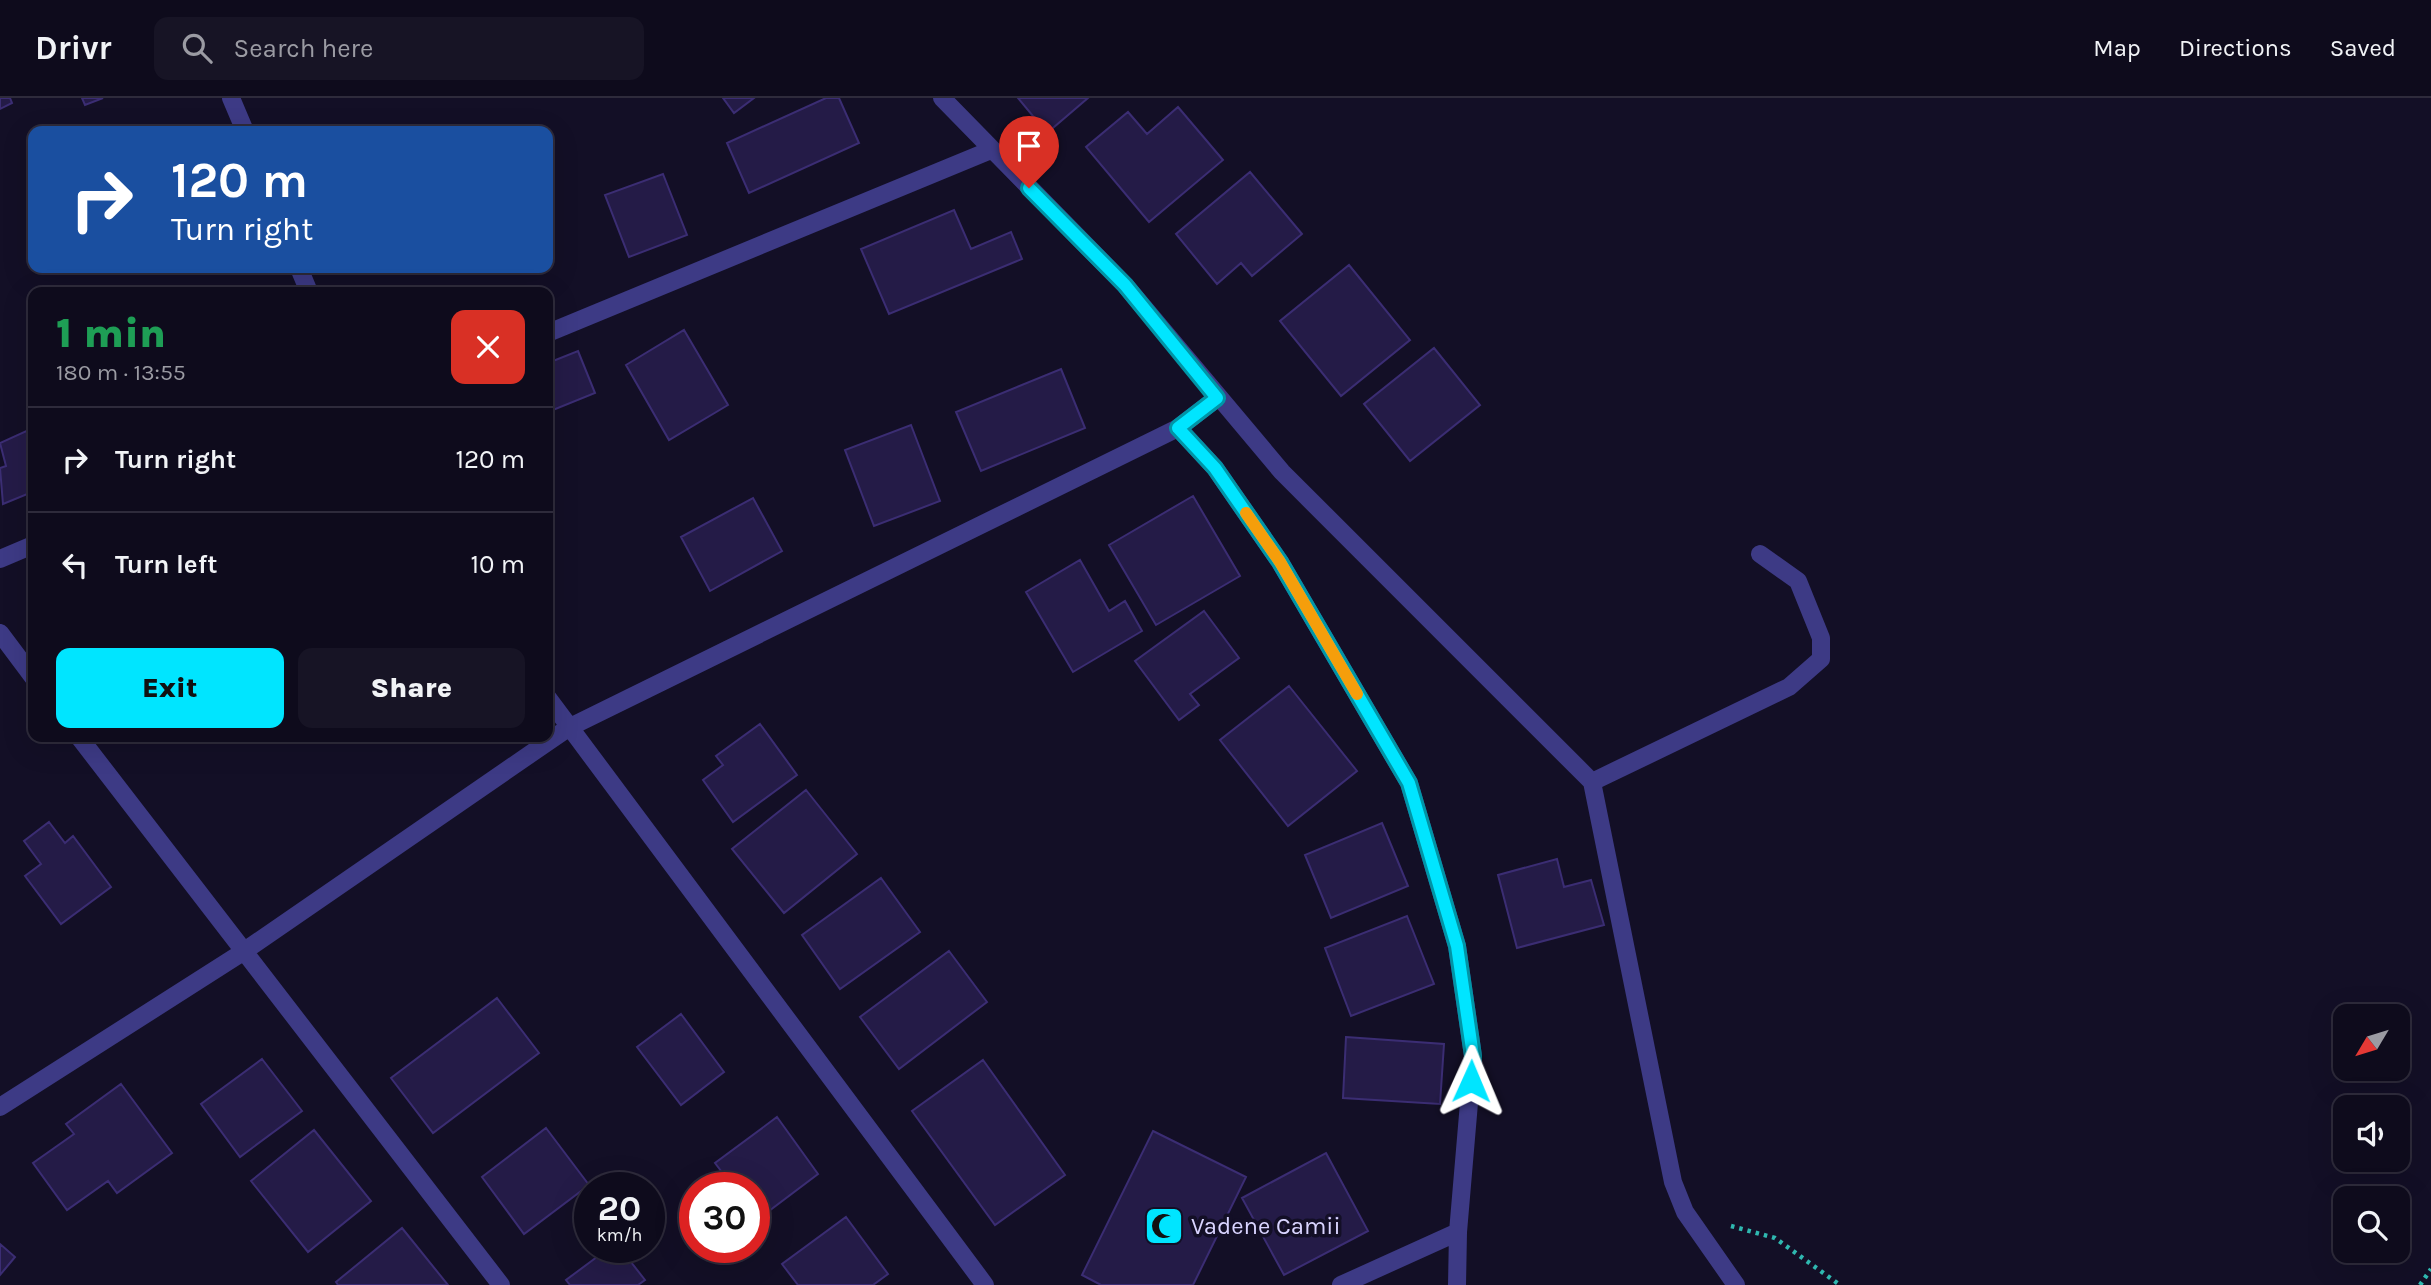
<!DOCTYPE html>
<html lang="en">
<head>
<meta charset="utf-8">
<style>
  body { margin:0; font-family:Karla,sans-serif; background:#171425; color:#f1f3f6; height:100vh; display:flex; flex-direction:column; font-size:26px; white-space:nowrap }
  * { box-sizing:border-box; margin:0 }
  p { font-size:23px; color:#9b9ba3 }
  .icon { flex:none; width:38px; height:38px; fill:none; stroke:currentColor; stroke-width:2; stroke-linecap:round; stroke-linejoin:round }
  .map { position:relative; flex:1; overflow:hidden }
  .side { position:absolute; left:28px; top:189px; width:525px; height:455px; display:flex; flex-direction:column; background:#0e0b1c; border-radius:14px; box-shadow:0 7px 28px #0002,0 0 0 2px #2e2b3b }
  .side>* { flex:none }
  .hud { position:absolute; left:28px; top:28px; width:525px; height:147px; border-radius:14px; box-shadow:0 7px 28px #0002,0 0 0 2px #2e2b3b; background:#1a4fa0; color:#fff; overflow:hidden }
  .needle { width:46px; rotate:232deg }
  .fabs { position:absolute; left:2333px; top:906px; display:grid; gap:14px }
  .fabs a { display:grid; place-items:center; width:77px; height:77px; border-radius:14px; background:#0e0b1c; box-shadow:0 7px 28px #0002,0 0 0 2px #2e2b3b; font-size:35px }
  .speed { position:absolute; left:574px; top:1074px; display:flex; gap:14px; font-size:35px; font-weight:700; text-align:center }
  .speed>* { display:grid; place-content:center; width:91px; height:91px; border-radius:50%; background:#0e0b1c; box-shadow:0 7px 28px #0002,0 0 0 2px #2e2b3b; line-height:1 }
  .speed small { font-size:18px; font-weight:400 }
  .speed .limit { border:10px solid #d22; background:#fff; color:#111 }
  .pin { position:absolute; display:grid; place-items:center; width:60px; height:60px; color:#fff; margin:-72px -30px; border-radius:50% 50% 50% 0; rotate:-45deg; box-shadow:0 0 7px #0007 }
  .pin .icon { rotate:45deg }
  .me { position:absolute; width:77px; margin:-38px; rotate:1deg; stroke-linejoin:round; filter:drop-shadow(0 0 5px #0008) }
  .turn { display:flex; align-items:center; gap:24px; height:147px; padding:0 28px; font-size:32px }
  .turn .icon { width:91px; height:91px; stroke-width:2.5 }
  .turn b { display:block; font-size:49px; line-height:60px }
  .round { display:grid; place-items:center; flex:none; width:74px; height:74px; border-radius:14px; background:#171425 }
  .summary { display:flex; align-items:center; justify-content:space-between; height:119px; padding:0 28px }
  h1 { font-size:42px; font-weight:800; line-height:52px; color:#1e9e55 }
  .action { display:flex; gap:14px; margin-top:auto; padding:14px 28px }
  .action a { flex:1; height:80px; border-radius:14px; background:#00e5ff; color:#111; font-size:28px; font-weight:800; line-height:80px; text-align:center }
  .action a+a { background:#171425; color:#f1f3f6 }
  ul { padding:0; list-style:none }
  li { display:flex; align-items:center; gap:21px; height:105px; padding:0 28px; border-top:2px solid #2e2b3b }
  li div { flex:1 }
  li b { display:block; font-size:26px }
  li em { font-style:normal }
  header { display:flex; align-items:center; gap:42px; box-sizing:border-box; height:98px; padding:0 35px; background:#0e0b1c; border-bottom:2px solid #2e2b3b }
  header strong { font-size:33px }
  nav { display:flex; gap:38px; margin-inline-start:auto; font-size:24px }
  .search { width:490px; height:63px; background:#171425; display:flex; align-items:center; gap:18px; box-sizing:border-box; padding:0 24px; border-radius:14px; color:#9b9ba3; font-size:26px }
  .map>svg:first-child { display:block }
</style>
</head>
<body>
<header>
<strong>Drivr</strong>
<div class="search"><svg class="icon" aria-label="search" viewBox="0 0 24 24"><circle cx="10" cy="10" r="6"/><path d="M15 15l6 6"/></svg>Search here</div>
<nav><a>Map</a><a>Directions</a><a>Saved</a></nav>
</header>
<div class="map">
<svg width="2431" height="1187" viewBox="0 0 2431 1187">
  <rect width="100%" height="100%" fill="#130f26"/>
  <path fill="#241b47" stroke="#3b2d73" stroke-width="2" d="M0,0H10L12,5L0,11Z
    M82,0H103L85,7Z
    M723,0H754L734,15Z
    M826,0H839L859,45L749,95L727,45Z
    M1018,0H1088L1047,35Z
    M1178,9L1223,62L1149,124L1086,49L1128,14L1147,36Z
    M1250,74L1302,136L1252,178L1241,165L1217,186L1176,136Z
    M663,76L687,137L629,159L605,97Z
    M954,112L971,151L1011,134L1022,161L889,216L861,151Z
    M1349,167L1410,242L1341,298L1280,223Z
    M684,232L728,307L669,342L626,267Z
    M1434,250L1480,307L1410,363L1364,306Z
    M578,253L595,295L548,314V265Z
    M1061,271L1085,330L981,373L956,314Z
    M911,327L940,403L874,428L845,352Z
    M33,330V397L32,394L3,406L0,370L6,368L0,345Z
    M1193,398L1240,478L1156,527L1109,447Z
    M753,400L782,453L710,493L681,439Z
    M1080,462L1109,513L1125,503L1142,533L1073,574L1026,494Z
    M1204,513L1239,560L1190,596L1199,607L1179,622L1135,563Z
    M1289,588L1357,673L1288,728L1220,642Z
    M760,626L797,677L733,724L703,682L723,667L716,658Z
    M806,692L857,756L784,815L732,751Z
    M49,724L65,745L73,738L111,789L61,826L25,778L41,766L24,743Z
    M1382,725L1408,788L1331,820L1305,757Z
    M1557,761L1564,789L1591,782L1604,827L1517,850L1498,777Z
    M881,780L920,834L840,891L802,837Z
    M1407,818L1434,886L1351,918L1325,850Z
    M949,853L987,904L899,971L860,919Z
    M497,900L539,955L433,1035L391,980Z
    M681,916L724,974L681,1007L637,949Z
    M1346,939L1444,946L1440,1006L1343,1000Z
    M262,961L302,1013L240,1059L201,1006Z
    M983,962L1065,1077L995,1127L912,1013Z
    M121,986L172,1055L117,1095L108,1083L67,1112L33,1065L74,1036L66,1026Z
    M777,1019L818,1076L757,1122L754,1118V1090H734L715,1065Z
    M546,1030L589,1087L524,1136L482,1079Z
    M314,1032L371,1103L308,1154L251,1083Z
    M1153,1033L1246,1079L1193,1187H1101L1082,1177Z
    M1326,1055L1368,1133L1284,1177L1242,1100Z
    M846,1119L888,1176L873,1187H798L782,1166Z
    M402,1130L448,1187H338L336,1184Z
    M0,1146L15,1159L0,1177Z
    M609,1150H620L645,1182L638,1187H570L566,1182Z"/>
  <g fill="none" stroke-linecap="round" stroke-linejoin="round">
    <path stroke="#2fb8b0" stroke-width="4.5" stroke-dasharray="3.5 5" stroke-linecap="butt" d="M1731,1128L1775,1140L1840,1187
      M2420,1187L2431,1171"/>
    <path stroke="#3d3a85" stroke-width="18" d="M231,0L245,33
      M942,0L1125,187L1282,374L1592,684L1673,1084L1685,1114L1736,1187
      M299,170L309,194
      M548,235L991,52
      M1178,330L1217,300
      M0,461L33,447
      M0,535L33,579
      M548,600L985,1187
      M79,639L501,1187
      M1592,684L1789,589L1821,561V540L1798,483L1760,456
      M0,1009L243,854L568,630L1178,330L1215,370L1280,464L1409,685L1457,848L1473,958L1458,1134L1457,1187
      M1341,1187L1458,1134"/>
  </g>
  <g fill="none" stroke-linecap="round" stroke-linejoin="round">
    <g stroke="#0095a6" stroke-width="18">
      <path id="route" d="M1029,90L1125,187L1217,300L1178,330L1215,370L1280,464L1409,685L1457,848L1473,958L1471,983"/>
    </g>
    <use href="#route" stroke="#00e5ff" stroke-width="12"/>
    <path stroke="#f59e0b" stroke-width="12" d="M1246,415L1280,464L1357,596"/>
  </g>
  <defs>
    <g id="mosque-square" transform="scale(2.0125)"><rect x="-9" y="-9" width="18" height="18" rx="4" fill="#00e5ff" stroke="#130f26"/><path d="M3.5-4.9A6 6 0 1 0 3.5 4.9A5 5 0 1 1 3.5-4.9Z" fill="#111"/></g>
  </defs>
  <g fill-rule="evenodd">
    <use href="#mosque-square" x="1164" y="1128"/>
  </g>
  <g text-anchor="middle" stroke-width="7" stroke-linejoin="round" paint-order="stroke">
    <g font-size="24" fill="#d9d4ff" stroke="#130f26" text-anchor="start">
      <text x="1191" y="1136">Vadene Camii</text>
    </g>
  </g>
</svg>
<div class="fabs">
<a><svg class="needle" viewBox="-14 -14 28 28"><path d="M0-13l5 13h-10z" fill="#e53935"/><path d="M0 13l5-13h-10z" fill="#9b9ba3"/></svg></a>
<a><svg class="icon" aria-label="sound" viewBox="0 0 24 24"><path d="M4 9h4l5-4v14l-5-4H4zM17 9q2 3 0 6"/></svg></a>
<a><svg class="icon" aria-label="search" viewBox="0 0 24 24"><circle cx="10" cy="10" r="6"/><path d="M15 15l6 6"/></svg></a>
</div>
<div class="speed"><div>20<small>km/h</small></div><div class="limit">30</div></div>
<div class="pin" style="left:1029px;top:90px;background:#d93025"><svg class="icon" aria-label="arrive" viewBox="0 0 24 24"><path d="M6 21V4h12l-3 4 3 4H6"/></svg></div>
<svg class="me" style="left:1471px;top:983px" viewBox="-20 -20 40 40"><path d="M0-17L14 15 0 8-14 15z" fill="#00e5ff" stroke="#fff" stroke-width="4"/></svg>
<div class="hud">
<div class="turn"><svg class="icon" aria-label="right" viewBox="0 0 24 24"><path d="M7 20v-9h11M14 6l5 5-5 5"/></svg><div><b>120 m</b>Turn right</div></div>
</div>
<section class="side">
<div class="summary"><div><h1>1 min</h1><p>180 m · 13:55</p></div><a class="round" style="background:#d93025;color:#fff"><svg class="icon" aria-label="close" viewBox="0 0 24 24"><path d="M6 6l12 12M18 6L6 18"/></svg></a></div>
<ul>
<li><svg class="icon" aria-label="right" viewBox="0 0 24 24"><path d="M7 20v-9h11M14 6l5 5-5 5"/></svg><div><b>Turn right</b></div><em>120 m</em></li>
<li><svg class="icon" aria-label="left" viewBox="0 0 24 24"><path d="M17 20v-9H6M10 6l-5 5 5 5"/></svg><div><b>Turn left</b></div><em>10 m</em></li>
</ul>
<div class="action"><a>Exit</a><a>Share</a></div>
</section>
</div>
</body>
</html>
